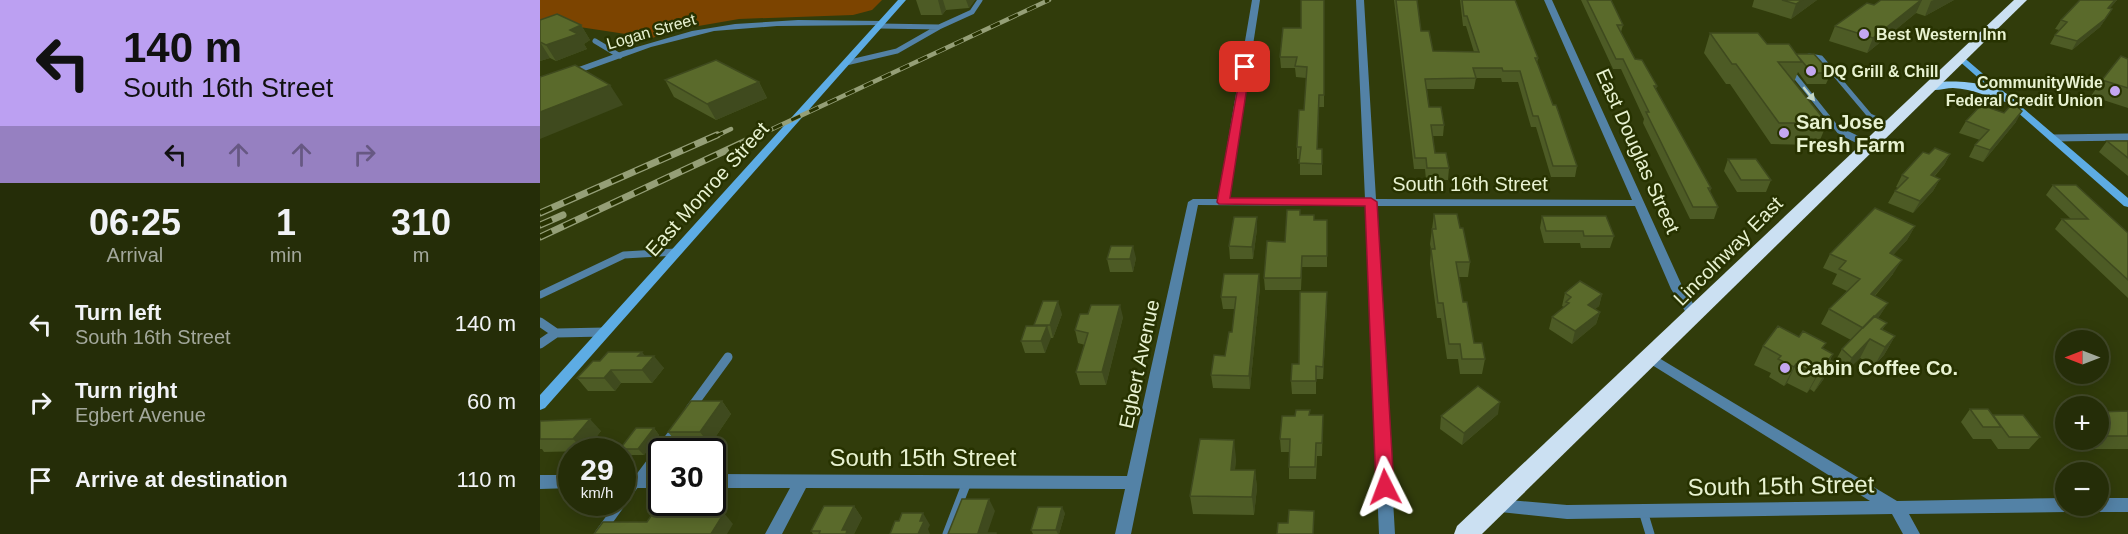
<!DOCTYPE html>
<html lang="en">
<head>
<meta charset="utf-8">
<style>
  body { margin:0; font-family:Helvetica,sans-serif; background:#2d3512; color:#f1f3f6; height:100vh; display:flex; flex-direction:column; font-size:22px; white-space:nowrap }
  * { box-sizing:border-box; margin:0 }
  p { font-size:20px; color:#a3a89c }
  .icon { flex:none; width:33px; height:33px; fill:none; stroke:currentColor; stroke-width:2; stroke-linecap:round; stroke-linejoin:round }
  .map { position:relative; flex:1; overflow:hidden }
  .panel { display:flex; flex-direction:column; background:#252d08; width:540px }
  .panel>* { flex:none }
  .hud { background:#bca0f2; color:#111; overflow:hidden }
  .needle { width:39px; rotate:270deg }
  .buttons { position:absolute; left:1515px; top:330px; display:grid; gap:12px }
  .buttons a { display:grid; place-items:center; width:54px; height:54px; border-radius:50%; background:#252d08; box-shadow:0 3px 15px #0003,0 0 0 2px #424929; font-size:30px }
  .speed { position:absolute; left:18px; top:438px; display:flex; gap:12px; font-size:30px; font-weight:700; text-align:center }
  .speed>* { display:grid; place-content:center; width:78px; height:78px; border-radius:50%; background:#252d08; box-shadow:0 3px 15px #0003,0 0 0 2px #424929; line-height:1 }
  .speed small { font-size:15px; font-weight:400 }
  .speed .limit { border:3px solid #111; border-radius:9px; background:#fff; color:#111 }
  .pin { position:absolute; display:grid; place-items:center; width:51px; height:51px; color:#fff; margin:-26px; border-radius:12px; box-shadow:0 3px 9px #0006 }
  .me { position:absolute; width:66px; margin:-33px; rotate:357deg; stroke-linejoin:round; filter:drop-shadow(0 0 4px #0008) }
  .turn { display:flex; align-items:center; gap:21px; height:126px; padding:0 24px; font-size:27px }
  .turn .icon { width:78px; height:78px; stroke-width:2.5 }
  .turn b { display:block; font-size:42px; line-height:51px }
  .lanes { display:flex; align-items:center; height:57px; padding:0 24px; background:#0003; justify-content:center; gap:30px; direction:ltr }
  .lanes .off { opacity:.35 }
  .eta { display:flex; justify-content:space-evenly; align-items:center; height:102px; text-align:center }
  .eta b { font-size:36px; font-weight:700; line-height:42px }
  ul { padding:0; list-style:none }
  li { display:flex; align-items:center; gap:18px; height:78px; padding:0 24px }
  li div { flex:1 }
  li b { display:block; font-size:22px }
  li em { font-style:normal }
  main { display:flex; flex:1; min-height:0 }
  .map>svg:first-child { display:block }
</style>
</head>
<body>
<main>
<section class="panel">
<div class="hud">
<div class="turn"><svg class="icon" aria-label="left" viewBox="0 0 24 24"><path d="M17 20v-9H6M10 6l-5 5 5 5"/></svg><div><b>140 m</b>South 16th Street</div></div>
<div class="lanes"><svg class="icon" aria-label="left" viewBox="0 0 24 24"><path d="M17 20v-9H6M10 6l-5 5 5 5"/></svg><svg class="icon off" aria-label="ahead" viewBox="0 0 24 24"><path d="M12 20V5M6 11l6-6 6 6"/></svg><svg class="icon off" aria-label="ahead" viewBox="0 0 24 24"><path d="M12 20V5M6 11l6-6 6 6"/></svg><svg class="icon off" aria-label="right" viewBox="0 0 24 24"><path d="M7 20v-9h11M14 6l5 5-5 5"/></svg></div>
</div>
<div class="eta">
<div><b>06:25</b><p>Arrival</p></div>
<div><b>1</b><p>min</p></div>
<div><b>310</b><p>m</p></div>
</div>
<ul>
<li><svg class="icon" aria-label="left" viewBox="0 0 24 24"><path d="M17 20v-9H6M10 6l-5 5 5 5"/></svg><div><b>Turn left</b><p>South 16th Street</p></div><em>140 m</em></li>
<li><svg class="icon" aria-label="right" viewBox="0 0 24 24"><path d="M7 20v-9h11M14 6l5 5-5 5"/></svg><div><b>Turn right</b><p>Egbert Avenue</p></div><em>60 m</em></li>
<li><svg class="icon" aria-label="arrive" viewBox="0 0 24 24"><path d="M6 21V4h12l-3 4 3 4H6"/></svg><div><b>Arrive at destination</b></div><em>110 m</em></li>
</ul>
</section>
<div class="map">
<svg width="1588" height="534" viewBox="0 0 1588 534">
  <rect width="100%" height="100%" fill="#313c0b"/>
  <path fill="#7c4400" d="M0,0H342L332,10L313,15L199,19L141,29L112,38L0,21Z"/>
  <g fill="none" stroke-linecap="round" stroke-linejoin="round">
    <path stroke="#5382a6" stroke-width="5" d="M399,27L432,12L440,0
      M55,41L80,56
      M1269,56L1281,58L1330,116L1350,125
      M306,63L357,51L399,27L340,26
      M1251,71L1299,131L1311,137"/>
    <path stroke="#5382a6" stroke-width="7" d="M1308,135L1329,145
      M1512,138L1588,137
      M0,295L84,255L136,252"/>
    <path stroke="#5382a6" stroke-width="9" d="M0,322L16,333
      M0,344L16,333L65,332
      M150,409L188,357
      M82,501L136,429
      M1103,511L1110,534
      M59,534L82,502
      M407,534L427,482"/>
    <path fill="#5382a6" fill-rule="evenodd" d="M712,0H720L689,199H825L816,0H824L836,199L1092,200L1004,0H1012L1143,288L1161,316L1160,319H1150L1131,289L1095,206H836L855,534H839L825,206L658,205L591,534H575L585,489L266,488L242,534H225L250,488H172V474L587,476L648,202L653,199H678Z
      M258,20L342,21L346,23L342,25L237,26L174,31L111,47L0,87V81L83,51L152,31L195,24Z
      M1109,352L1357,501L1526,498V506H1534L1532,510L1526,512L1369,514L1380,534H1363L1352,514L1027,519L951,511L949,506L951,501L957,499L1027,505L1330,501L1104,360L1102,357L1104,354Z
      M82,474H122V488H82Z
      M0,475H32V488L0,489Z
      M1558,498H1588V512H1558L1552,510L1550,506H1558Z"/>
    <path fill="#5dace4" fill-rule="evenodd" d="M358,0H366L5,408L0,410V395Z
      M1421,55L1588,198V207L1584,206L1418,60L1417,58Z"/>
    <path fill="#90c9f4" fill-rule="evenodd" d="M1401,82C1423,80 1458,84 1475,100L1469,103C1450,98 1434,89 1413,88C1404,88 1392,93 1385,87Z"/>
    <path fill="#cbe0f2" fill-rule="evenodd" d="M1474,0H1487L942,534H914L917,526Z"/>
    <g stroke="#959f77" stroke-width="4.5">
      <path id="rail-far1" d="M174,137L191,129
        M215,137L509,0"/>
    </g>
    <g stroke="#959f77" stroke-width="7">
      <path id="rail" d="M0,213L177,135
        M0,225L23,215
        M0,237L219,135"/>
    </g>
    <use href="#rail-far1" stroke="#273200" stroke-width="3" stroke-dasharray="10" stroke-linecap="butt"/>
    <use href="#rail" stroke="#273200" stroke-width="4.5" stroke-dasharray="13" stroke-linecap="butt"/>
  </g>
  <path fill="#4d5b25" d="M376,0H435L429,8L406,10L402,15H381Z
    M784,0V107H779L777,149L782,161V175H760V159H757V147L764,110L766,78L756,77L755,68H741L740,57L761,28Z
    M854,0H877L881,31L893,51L934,52L926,26H923L920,0H975L998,58L997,63L1013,105L1037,166L1035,177H1011L996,127H991L978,82H962L961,78H936L934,89H887L889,107L904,125L903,136H893L895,153L909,168L908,180H886L885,169H874Z
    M1041,0H1071L1083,25L1081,32L1095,59L1117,86L1116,89L1171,188L1170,192L1178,207L1174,219H1150L1103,123L1104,119L1081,69H1073Z
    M1214,0H1277L1251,19L1212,7Z
    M1341,0H1414L1385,16L1376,13L1327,53L1289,41L1295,26L1334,5Z
    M1540,0H1577L1570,8L1572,9L1560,27L1532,50L1510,44L1515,35L1519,30L1515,29L1521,20Z
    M0,20L41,25L50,40L44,44L47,49L16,61L10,58L0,61Z
    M1170,33L1227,44L1256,54L1291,73L1286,84H1267L1258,72L1254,82L1287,123L1278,145L1231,144L1190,84H1186L1164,53Z
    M1588,59V108L1551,96L1562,80Z
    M125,80L219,82L227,98L176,120L134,97Z
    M1426,121L1476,122L1443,162L1429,157L1435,145L1440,140L1419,133Z
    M1567,141H1588V176L1559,152Z
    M1389,154H1410L1404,165L1394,177L1400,179L1393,191L1373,213L1348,203L1355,191L1358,188L1356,187L1362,175Z
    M1188,159L1231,180L1226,192H1197L1184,171Z
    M1513,185L1588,233V298L1515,229L1522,219H1531L1506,195Z
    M894,214L920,228L930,262L928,277H919L923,302L934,343L945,359L942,374H920L918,359H907L901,318H897L890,264L891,249L890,244Z
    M761,215L774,220H787V267H762L761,290H725L724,278Z
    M1002,216L1074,236L1070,248H1041L1040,243H1004L1000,228Z
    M1375,226L1367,240L1353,255V274L1335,296L1348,303L1338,318L1347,323L1342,330L1355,336L1344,355L1334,366L1320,358L1301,376L1292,367L1302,349L1311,340L1281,324L1289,309L1307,291L1292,284L1297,274L1283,268L1290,254Z
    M717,229L713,259H690L689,246Z
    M596,258L593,272H570L567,259Z
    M720,287L710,389L673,388L671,375L685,356L692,332L695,309H683L681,297Z
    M1025,293L1062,294L1059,306L1055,309L1060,312L1056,324L1032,344L1009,329L1012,317L1024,307L1022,306Z
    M787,305L783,379H776V394H752L751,381Z
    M522,314L513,338H510L505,353H485L481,341L494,326Z
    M583,317L566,385H540L536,372L545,345L538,343L535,330Z
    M1223,346L1283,349L1293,354L1290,360L1283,380L1274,392L1270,389L1267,393L1247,383L1244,386L1229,377L1231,373L1214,365Z
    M105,356L124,368L112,383H81L75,391H48L37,378L60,361Z
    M182,401L191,414L170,445L138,444L128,432Z
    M1430,409L1453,416L1500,437L1489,449H1458L1451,439H1433L1421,422Z
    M1588,411V449H1548L1541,440H1558V412Z
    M958,414L922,445L900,429L901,416Z
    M770,415H783L782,456H777L776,479H749V452H741L740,439L755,416Z
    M0,421L61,431L45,451L4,452L2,449H0Z
    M114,428L119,435L104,455H85L80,449Z
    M696,458L695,470H715L717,488L714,515L653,514L650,496Z
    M314,506L322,518L314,534H273L271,531Z
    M525,513L519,534H493L491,530Z"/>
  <path fill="#3f4a1e" d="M398,0H403L406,10L402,15Z
    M426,0H435L429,8Z
    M1262,0H1277L1251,19L1256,4Z
    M1381,0H1382L1376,13L1327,53L1333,38Z
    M1394,0H1414L1385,16L1391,1Z
    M1575,0H1577L1562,17L1568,8Z
    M1572,9L1560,27L1532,50L1537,41Z
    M41,25L50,40L44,44L47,49L16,61L6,45L30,30Z
    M0,42L10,58L0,61Z
    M219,82L227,98L176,120L167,104Z
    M70,85L83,105L0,139V112Z
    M779,95V107L777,161V149Z
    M1482,111L1476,122L1443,162L1450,150Z
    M1410,154L1404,165L1384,187L1391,175Z
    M1400,179L1393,191L1373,213L1380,201Z
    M717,217V229L713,259L712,247Z
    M1375,226L1367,240L1342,267L1350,253Z
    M593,246L596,258L593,272L590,259Z
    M1362,260L1353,274L1323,309L1331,294Z
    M719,274L720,287L710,389L709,376Z
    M787,292V305L783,379V367Z
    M1062,294L1059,306L1045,318L1048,305Z
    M518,301L522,314L513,338L510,325Z
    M1348,303L1339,317L1315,342L1323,328Z
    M580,305L583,317L566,385L562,372Z
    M1060,312L1056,324L1032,344L1035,331Z
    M507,326L511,338L505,353L501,341Z
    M1355,336L1344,355L1334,366L1345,347Z
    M1330,339L1320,358L1301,376L1312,358Z
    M102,352L110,362L114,356L124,368L112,383L102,370L98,356Z
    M1293,362L1283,380L1274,392L1285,373Z
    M1256,364L1247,383L1244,386L1254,367Z
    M71,370L81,383L75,391L64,378Z
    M1280,371L1270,389L1267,393L1277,375Z
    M182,401L191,414L170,445L160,432Z
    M960,402L958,414L922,445L924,433Z
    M50,419L61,431L45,451L33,439Z
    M114,428L119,435L104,455L98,449Z
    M694,440L696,458L693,488L691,470Z
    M715,470L717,488L714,515L712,497Z
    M449,499L455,511L447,534L438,533Z
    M314,506L322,518L314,534H304L302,530Z
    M522,507L525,513L519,534H518L516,530Z
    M184,513L193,524L187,534H171Z
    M383,513L390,525L388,529L390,534H378L380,521Z"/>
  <path fill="#5a6a2b" stroke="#3f4a1e" stroke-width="1.5" d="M761,0H784V95H779L777,149H782V164L759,163L761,147H757L759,110H764L767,67L755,66L757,57H740L743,28H761Z
    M856,0H877L881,31H889L893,51L939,52L927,16H924L922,0H975L998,58H995L998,65L1013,105H1016L1037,166H1013L998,116H993L980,71H963L962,68H933L936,78L885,79L889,107H901L904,125H891L895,153H906L909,168H887L886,158H875Z
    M1047,0H1071L1083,25H1077L1095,59L1102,60L1117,86H1114L1171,188H1168L1178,207H1153L1106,112H1109L1083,59H1076Z
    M1242,0H1262L1256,4Z
    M1341,0H1381L1333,38L1295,26L1327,3L1334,5Z
    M1540,0H1575L1568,8L1572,9L1565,19L1537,41L1515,35L1527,22L1521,20Z
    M17,14L41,25L30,30L38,34L6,45L0,42V20Z
    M1170,33H1218L1227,44H1249L1262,62H1238L1287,123H1239L1196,64H1192Z
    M1256,54H1274L1291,73H1272Z
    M1581,56L1588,59V88L1562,80Z
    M176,60L219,82L167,104L125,80Z
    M35,65L70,85L0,112V77Z
    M1473,103L1482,111L1450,150L1435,145L1449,130L1426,121L1441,105L1464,113Z
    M1567,141H1588V158Z
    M1395,148L1410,154L1391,175L1400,179L1380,201L1355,191L1368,178L1362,175L1383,152L1389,154Z
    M1188,159H1216L1231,180H1201Z
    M1513,185H1536L1588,233V280L1522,219H1548Z
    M1335,208L1375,226L1350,253L1362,260L1331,294L1348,303L1323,328L1289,309L1320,279L1299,269L1306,261L1290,254Z
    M747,210H760V215H774V220H787V256H762L761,278H724L727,241L745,242Z
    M894,214H917L920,228H923L930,262H916L923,302H927L934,343H942L945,359H922L920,344H909L903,303H898L891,249H895L892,229H896Z
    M1002,216H1066L1074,236H1044L1043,231H1006Z
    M694,217H717L712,247L689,246Z
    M571,246H593L590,259H567Z
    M684,274H719L709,376L671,375L674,355L685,356L689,332H692L696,297H681Z
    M1040,281L1062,294L1048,305L1060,312L1035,331L1012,317L1029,303L1026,302L1031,297L1025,293Z
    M760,292H787L783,367L776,366V381H751L752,364H759Z
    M503,301H518L510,325H494Z
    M551,305H580L562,372H536L548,333L535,330L540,314H548Z
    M1334,316L1347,323L1341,329L1355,336L1345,347L1330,339L1312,358L1302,349Z
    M486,326H507L501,341H481Z
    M1238,326L1259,337L1263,331L1286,343L1282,348L1293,354L1289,359L1293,362L1285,373L1280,371L1277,375L1256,364L1254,367L1238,359L1241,356L1223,346Z
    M68,352H102L98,356H114L102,370H71L64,378H37L53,361H60Z
    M938,386L960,402L924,433L901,416Z
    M151,401H182L160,432H128Z
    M1430,409H1448L1461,427H1443Z
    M756,410H770L769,415H783L782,443H776L775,467H749L750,439H740L742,416H755Z
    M1588,411V436H1560L1558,434V412Z
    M1453,415H1483L1500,437H1469Z
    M50,419L33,439H0V421Z
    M96,428H114L98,449H80Z
    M660,439L694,440L691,470H715L712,497L650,496Z
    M422,499H449L438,533H456V534H408Z
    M284,506H314L302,530H307L306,534H279L280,531H271Z
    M498,507H522L516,530H491Z
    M749,510L774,511L773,534H737L738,523H748Z
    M113,513H184L171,534H54L63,522H107Z
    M362,513H383L380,521H384L378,534H350L355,521H359Z"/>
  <defs><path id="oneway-solid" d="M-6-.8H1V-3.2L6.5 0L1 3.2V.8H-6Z" transform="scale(1.5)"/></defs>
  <use fill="#c3d6c6" href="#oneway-solid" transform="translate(1269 94) rotate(51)"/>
  <path fill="#e11d48" stroke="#92132f" stroke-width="1.5" d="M702,65L710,67L690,198H831L837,202L854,487L851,492L845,494L839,492L836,487L825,206L679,204L677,202Z"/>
  <g fill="#c4a7f1" stroke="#273200" stroke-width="2">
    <circle cx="1324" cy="34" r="6"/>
    <circle cx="1271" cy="71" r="6"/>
    <circle cx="1575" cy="91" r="6"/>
    <circle cx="1244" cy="133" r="6"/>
    <circle cx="1245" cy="368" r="6"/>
  </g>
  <g text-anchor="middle" stroke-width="5" stroke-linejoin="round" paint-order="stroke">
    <g font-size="16" fill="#e8f2d1" stroke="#273200">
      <text transform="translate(111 31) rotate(-16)" y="6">Logan Street</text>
    </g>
    <g font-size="16" font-weight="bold" fill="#e8f2d1" stroke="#273200" text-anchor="start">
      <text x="1336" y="40">Best Western Inn</text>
      <text x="1283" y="77">DQ Grill &amp; Chill</text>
      <text x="1563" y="88" text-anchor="end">CommunityWide<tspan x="1563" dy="18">Federal Credit Union</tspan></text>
    </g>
    <g font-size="20" font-weight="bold" fill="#e8f2d1" stroke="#273200" text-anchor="start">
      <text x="1256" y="129">San Jose<tspan x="1256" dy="23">Fresh Farm</tspan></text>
      <text x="1257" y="375">Cabin Coffee Co.</text>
    </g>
    <g font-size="20" fill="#e8f2d1" stroke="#273200">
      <text transform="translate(1098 151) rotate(66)" y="7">East Douglas Street</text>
      <text x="930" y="191">South 16th Street</text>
      <text transform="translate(167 189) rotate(-48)" y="7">East Monroe Street</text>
      <text transform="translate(1188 251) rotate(-45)" y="7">Lincolnway East</text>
      <text transform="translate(599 364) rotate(-78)" y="7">Egbert Avenue</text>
    </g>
    <g font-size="24" fill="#e8f2d1" stroke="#273200">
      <text x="383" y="466">South 15th Street</text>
      <text transform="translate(1241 486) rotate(-1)" y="8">South 15th Street</text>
    </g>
  </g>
</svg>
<div class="buttons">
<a><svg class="needle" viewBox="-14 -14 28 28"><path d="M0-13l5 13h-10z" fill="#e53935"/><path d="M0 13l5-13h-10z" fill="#a3a89c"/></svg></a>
<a>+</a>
<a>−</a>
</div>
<div class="speed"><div>29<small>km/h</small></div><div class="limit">30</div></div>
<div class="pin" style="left:705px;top:67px;background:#d93025"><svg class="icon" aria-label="arrive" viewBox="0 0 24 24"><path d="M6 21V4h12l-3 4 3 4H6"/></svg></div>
<svg class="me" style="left:845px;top:487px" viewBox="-20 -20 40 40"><path d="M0-17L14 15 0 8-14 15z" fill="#e11d48" stroke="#fff" stroke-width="4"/></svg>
</div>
</main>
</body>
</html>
